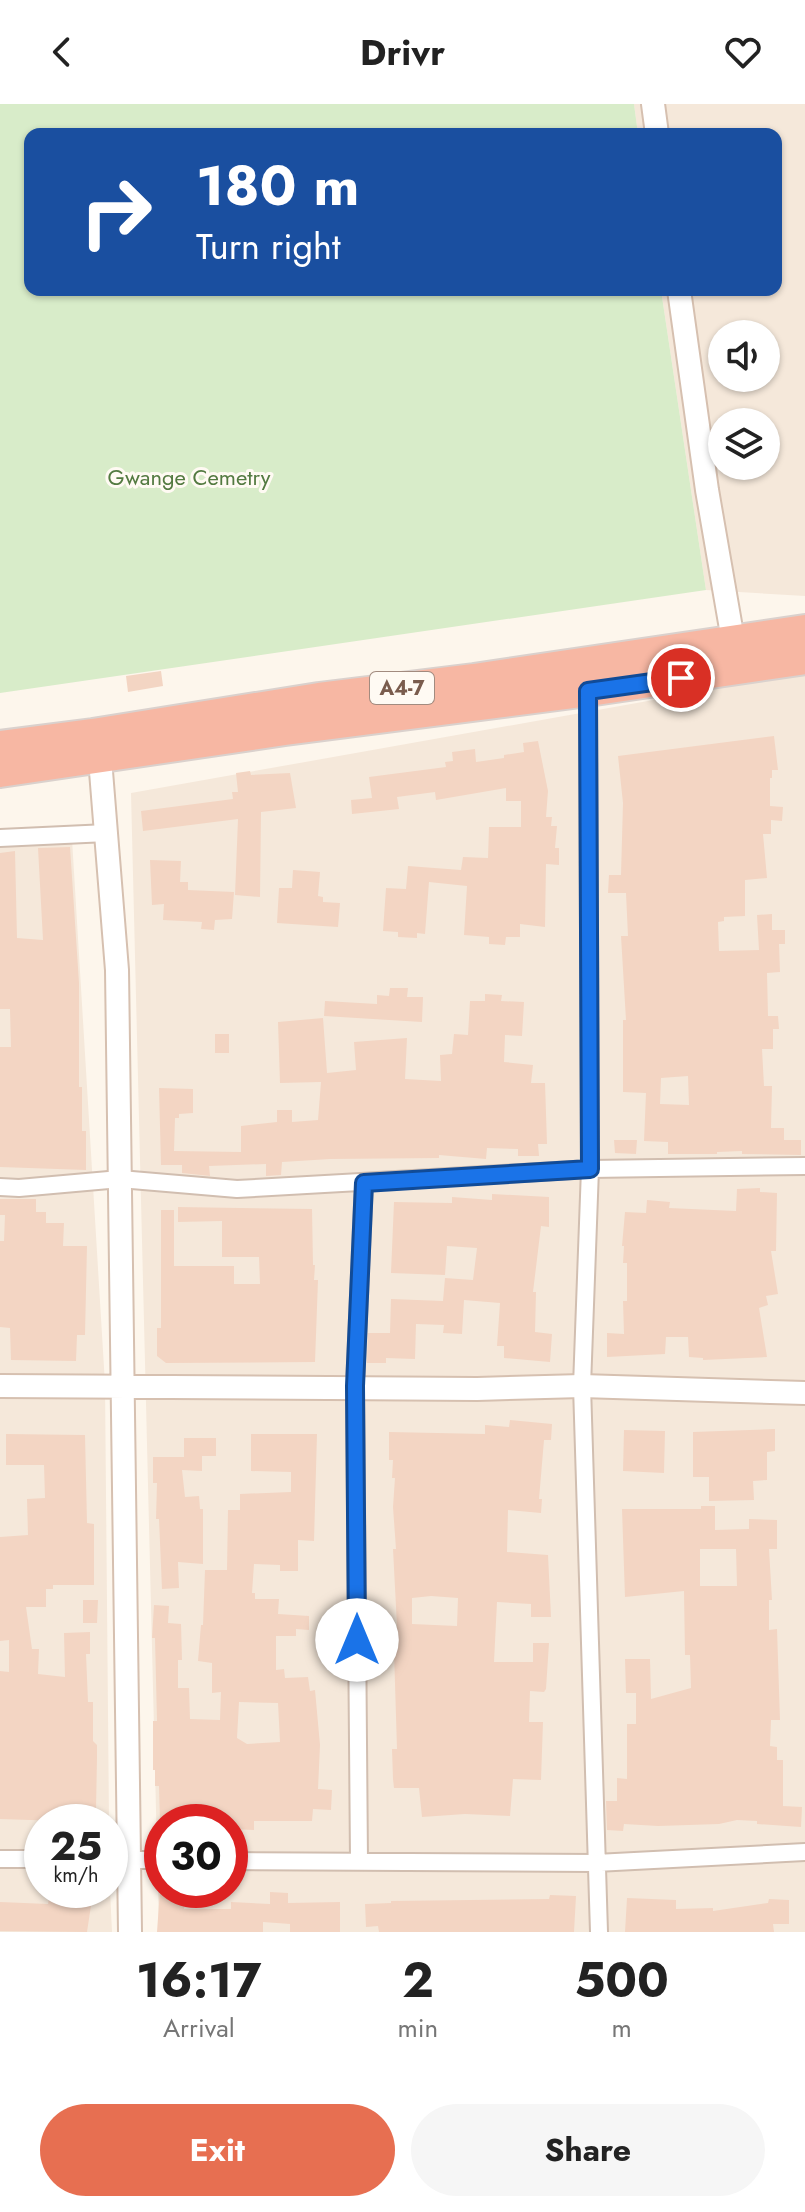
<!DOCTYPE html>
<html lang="en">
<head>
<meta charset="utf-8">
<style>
  body { margin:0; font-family:Jost,sans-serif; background:#f6f6f6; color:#222; height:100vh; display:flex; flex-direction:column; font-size:30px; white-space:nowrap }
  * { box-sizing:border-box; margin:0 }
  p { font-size:26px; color:#767676 }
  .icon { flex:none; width:44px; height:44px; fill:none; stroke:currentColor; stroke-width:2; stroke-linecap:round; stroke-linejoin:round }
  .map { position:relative; height:1828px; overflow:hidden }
  .sheet { display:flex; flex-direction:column; background:#fff; flex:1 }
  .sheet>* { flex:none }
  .guide { position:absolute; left:24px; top:24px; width:758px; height:168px; border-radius:16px; box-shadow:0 2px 6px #0004; background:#1a4fa0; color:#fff; overflow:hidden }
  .controls { position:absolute; left:708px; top:216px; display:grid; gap:16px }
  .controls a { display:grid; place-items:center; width:72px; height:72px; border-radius:50%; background:#fff; box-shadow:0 2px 6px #0004; font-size:40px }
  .speed { position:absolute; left:24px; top:1700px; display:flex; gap:16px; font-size:40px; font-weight:700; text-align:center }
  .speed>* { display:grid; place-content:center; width:104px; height:104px; border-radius:50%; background:#fff; box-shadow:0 2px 6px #0004; line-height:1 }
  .speed small { font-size:20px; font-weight:400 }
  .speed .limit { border:12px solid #d22; background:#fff; color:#111 }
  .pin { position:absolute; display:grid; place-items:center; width:68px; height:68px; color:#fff; margin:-34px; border:4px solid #fff; border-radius:50%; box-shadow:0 2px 8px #0007 }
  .me { position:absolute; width:88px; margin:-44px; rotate:0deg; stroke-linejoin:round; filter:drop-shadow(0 0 6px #0008) }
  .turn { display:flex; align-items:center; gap:28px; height:168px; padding:0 40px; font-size:36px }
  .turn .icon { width:104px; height:104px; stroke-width:2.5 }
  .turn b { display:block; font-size:56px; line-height:68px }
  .eta { display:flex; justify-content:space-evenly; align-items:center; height:136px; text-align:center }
  .eta b { font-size:48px; font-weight:700; line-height:56px }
  .action { display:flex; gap:16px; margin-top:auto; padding:16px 40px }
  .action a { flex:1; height:92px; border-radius:48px; background:#e76f51; color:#fff; font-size:32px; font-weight:700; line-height:92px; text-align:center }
  .action a+a { background:#f6f6f6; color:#222 }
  header { display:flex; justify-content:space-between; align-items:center; height:104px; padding:0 40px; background:#fff; font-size:36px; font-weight:700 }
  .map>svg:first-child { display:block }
</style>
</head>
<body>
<header><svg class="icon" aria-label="back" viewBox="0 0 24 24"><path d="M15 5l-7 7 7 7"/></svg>Drivr<svg class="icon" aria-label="heart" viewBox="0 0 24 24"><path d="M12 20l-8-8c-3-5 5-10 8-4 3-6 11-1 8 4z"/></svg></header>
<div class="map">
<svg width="805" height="1828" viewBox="0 0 805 1828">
  <rect width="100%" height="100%" fill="#fdf6ec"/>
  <path fill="#f5e8da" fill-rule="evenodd" d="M634,0H805V492L706,486L661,186H776V30H638ZM722,230H766V274H722ZM722,318H766V362H722Z
    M805,569V1828H159L131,689ZM162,1718H230V1786H162Z
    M72,735L105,1280L109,1718H42V1786H110L112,1828H0V743Z"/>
  <path fill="#d8ecc9" d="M0,0H634L638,30H30V186H661L706,486L0,589Z"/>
  <path fill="#f3d5c3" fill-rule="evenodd" d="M161,567L163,582L128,588L126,572Z
    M774,632L778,666H772V674H770V702L783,703L782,717L771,716V730H763L767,774L745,776V812L724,813V817L718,818L719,847L759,846L757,811L772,810V826H785V840H779L780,868L767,869L768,912H778L779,925H773V945H762L764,982H772L771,1024H784V1036H801V1051L742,1050V1047L717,1048V1050H668V1038L644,1037L646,989L623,988V916H626L621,832H628L626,789H608L609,771H621L623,699L618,652ZM688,972L689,1001L660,1000L661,974Z
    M538,637L548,687L546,713H552L551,722H557L555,744H559V761L546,760L545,823L520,820V833H506L505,841L489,840V833L464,831L467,782L429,778L425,830L417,829V834L398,833V828L383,827L386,784L406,785L408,762L461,766L463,753L488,754L489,723H521V697H506V684L436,696L435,688L397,693L399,705L352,710L351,696L372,694L369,673L446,663L445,658L453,657L452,648L475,645L476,658L504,654V651L524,648L523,639Z
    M250,667L251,671L290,669L296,704L261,708L260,793L235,791L238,715L143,727L141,707L233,695L232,688H238L236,669Z
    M70,743L79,879V983H82V1027H86V1066L0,1063V943H11L10,905H0V749L15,747L17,834L43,836L38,744Z
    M150,756L181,757L180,778H188V786L234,788L232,815L215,816L214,826L201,825L202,818L163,816L164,800L152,801Z
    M293,766L320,768L318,792L323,793V798L340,799L338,823L277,819L279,784H292Z
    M390,884H408L407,893H423L422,918L324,912L325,897L377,900V891L389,892Z
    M485,890L502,891L501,897L524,898L522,932L505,931L504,958L533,961L531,979H545L547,1040H538L539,1052H518V1045L487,1044L486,1055L439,1051V1054L330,1055L282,1058L281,1071L266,1072V1060L209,1062L210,1072L182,1069V1061H161L159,984L193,985V1009L179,1010V1014H175L174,1047L241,1048V1022L277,1018V1006H292V1018L318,1016L321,978L280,979L278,918L323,914L327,969L356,966L354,938L407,934L405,975L441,977L440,951L452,950L454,930L468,931L470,897H485Z
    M215,930H229V949H215Z
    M614,1036H637L636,1050L615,1049Z
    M760,1084V1088L777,1089L776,1147H771L778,1190L766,1192L768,1201L759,1204L767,1253L703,1256V1254L689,1253L688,1233H666L665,1250L607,1253V1229L624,1230L623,1197H627V1159H623L624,1142H622L625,1108L646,1109L647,1096L670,1098L669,1104L736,1107L737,1085Z
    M492,1090L549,1093V1123L541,1122L533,1188H536L535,1228L552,1230L550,1258L504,1254V1242H497L500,1199L464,1196L462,1230L443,1229L444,1221L416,1220L415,1255L386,1254V1259H367L368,1229H390L391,1195L443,1197L445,1174L473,1176L477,1144L447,1142L445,1171L391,1169L394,1098L452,1099V1093L492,1096Z
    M0,1095H36V1108H46V1119H64L63,1142H87L85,1231H77L76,1257L11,1256L10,1224L0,1223V1137H4L5,1111H0Z
    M178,1103L312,1105L313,1161H315L314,1176H318L315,1258L166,1259L157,1252V1224H161V1106H174V1162H234V1180H260L259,1153H222V1117L178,1118Z
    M510,1316L552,1320L551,1336H544L539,1395H542L541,1409L508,1406L507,1448L548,1451L551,1513H531V1500L497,1498L494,1558H533V1539H549L546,1585L544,1588L530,1587L529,1618H543L541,1676L513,1675L510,1712L465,1710L422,1713L419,1684H394L393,1675L392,1645H397L394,1547L397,1522L393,1445H396L393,1403L395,1374H392L393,1356H389V1328L485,1330V1321L509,1323ZM431,1492L458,1494L457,1522L412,1520V1494Z
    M775,1325V1347L767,1348V1376L753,1377L754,1396L709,1397V1373H693V1328Z
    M624,1326L665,1327L664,1369L623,1367Z
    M6,1330L85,1331L87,1419L94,1420V1481H53V1485H46V1503H26L32,1545H39L38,1570L65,1573L64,1529L90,1528V1550H86L88,1598H93V1637L97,1641V1654L96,1706H91V1718L0,1715V1567L9,1568V1536L0,1537V1433L28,1431L27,1395L45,1394L44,1361H6Z
    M251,1330H317L314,1437L298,1436V1467H280V1461L254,1460L252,1489H255V1495H279L278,1510L309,1512V1526L296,1525V1532H276V1566L284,1565L285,1574L308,1573L310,1587L315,1586L320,1641L318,1685L332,1686L331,1706L313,1705L312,1717H254V1726L230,1725V1718H160L159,1682H155V1666H153V1617H157L155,1534H152L154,1501L169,1502L168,1519L181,1520L182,1556H178V1584H189L190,1615L220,1616L221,1588L212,1589V1559L198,1557L201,1521H203L205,1466H227L228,1406H240V1390L291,1388V1368L251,1367ZM239,1598L278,1599L280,1638L247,1640L237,1634Z
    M184,1334H216V1352H202V1367L182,1366L185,1393L199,1392L200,1405H203V1460L178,1458L179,1484L162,1485L159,1415H156L157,1379H153V1353H184Z
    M701,1402H715V1426L749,1425V1415L777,1416V1445H769L772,1496H769V1526L777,1525L780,1616H771L770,1642L777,1643V1656H783V1702L802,1703L801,1723L757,1720V1717L737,1716L719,1720L658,1722L624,1720L623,1727L607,1726L606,1697H617V1674L627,1675V1620H636V1589H626L625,1555H650L651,1595L691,1584L690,1551H685L684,1487L625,1493L622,1405H701ZM700,1445H736L737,1482H700Z
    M83,1496H98L97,1519H83Z
    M160,1786H185L184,1805H231V1798L270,1800V1788L288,1789V1799L340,1798V1828H290V1820L263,1818V1828H157Z
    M550,1791L576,1792L574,1828H379L378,1822L366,1823L365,1800L391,1799V1797L549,1795Z
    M68,1793L92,1795L87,1828L0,1827V1798L48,1800L49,1795H68Z
    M627,1794L676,1796V1805L713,1804V1807L768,1799L769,1795L789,1796V1820H773L774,1828H625Z"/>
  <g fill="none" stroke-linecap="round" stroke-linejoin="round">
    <g stroke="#d1beb0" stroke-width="20">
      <path id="street" d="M588,587L590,1065L582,1282L599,1828
        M0,734L107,729
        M0,1083L19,1084L120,1075L237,1085L590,1065L805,1062
        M0,1755H42
        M110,1756H162
        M230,1757L596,1759L805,1748
        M359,1757L355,1282L364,1079"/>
    </g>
    <g stroke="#d6c0b0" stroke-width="26">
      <path id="secondary" d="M653,0L657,30
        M679,186L707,386L733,536
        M96,639L100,655L117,866L130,1828
        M0,1282L477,1285L582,1282L805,1289"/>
    </g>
    <g stroke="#dad1cd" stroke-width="34">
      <path id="highway" d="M0,642L93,630L319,594L474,575L805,526
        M0,668L285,626L588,587L805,555"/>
    </g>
    <use href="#street" stroke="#fff" stroke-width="16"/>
    <use href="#secondary" stroke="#fff" stroke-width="22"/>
    <use href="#highway" stroke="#f7b7a3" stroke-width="30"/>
  </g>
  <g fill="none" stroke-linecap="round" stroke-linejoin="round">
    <g stroke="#114b97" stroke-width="20">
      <path id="route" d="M357,1536L355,1282L364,1079L590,1065L588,587L681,574"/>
    </g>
    <use href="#route" stroke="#1a73e8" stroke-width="14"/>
  </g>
  <g text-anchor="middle" stroke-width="6" stroke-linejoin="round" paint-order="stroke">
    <rect fill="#fffaf3" stroke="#a28b7f" stroke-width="2" x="370" y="568" width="64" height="32" rx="6"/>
    <g font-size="20" font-weight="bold" fill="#7a5c4d">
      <text x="402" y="591">A4-7</text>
    </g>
    <g font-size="22" fill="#537a41" stroke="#fffaf3">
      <text x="189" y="381">Gwange Cemetry</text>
    </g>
  </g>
</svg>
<div class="controls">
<a><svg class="icon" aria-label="sound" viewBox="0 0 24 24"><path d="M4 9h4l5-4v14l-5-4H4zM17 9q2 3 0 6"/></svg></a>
<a><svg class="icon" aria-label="layers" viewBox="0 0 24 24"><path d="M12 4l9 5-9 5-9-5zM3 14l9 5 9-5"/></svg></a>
</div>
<div class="speed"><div>25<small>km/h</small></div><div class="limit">30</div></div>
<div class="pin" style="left:681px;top:574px;background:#d93025"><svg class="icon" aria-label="arrive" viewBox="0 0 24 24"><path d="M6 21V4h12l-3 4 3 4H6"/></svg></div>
<svg class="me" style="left:357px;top:1536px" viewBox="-20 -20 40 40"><circle r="19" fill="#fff"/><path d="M0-13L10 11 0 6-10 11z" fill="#1a73e8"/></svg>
<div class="guide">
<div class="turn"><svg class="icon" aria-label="right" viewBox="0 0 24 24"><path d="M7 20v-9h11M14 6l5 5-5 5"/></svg><div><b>180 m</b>Turn right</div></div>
</div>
</div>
<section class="sheet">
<div class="eta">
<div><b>16:17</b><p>Arrival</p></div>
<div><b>2</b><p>min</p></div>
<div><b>500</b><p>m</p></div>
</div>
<div class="action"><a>Exit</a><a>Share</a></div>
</section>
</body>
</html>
